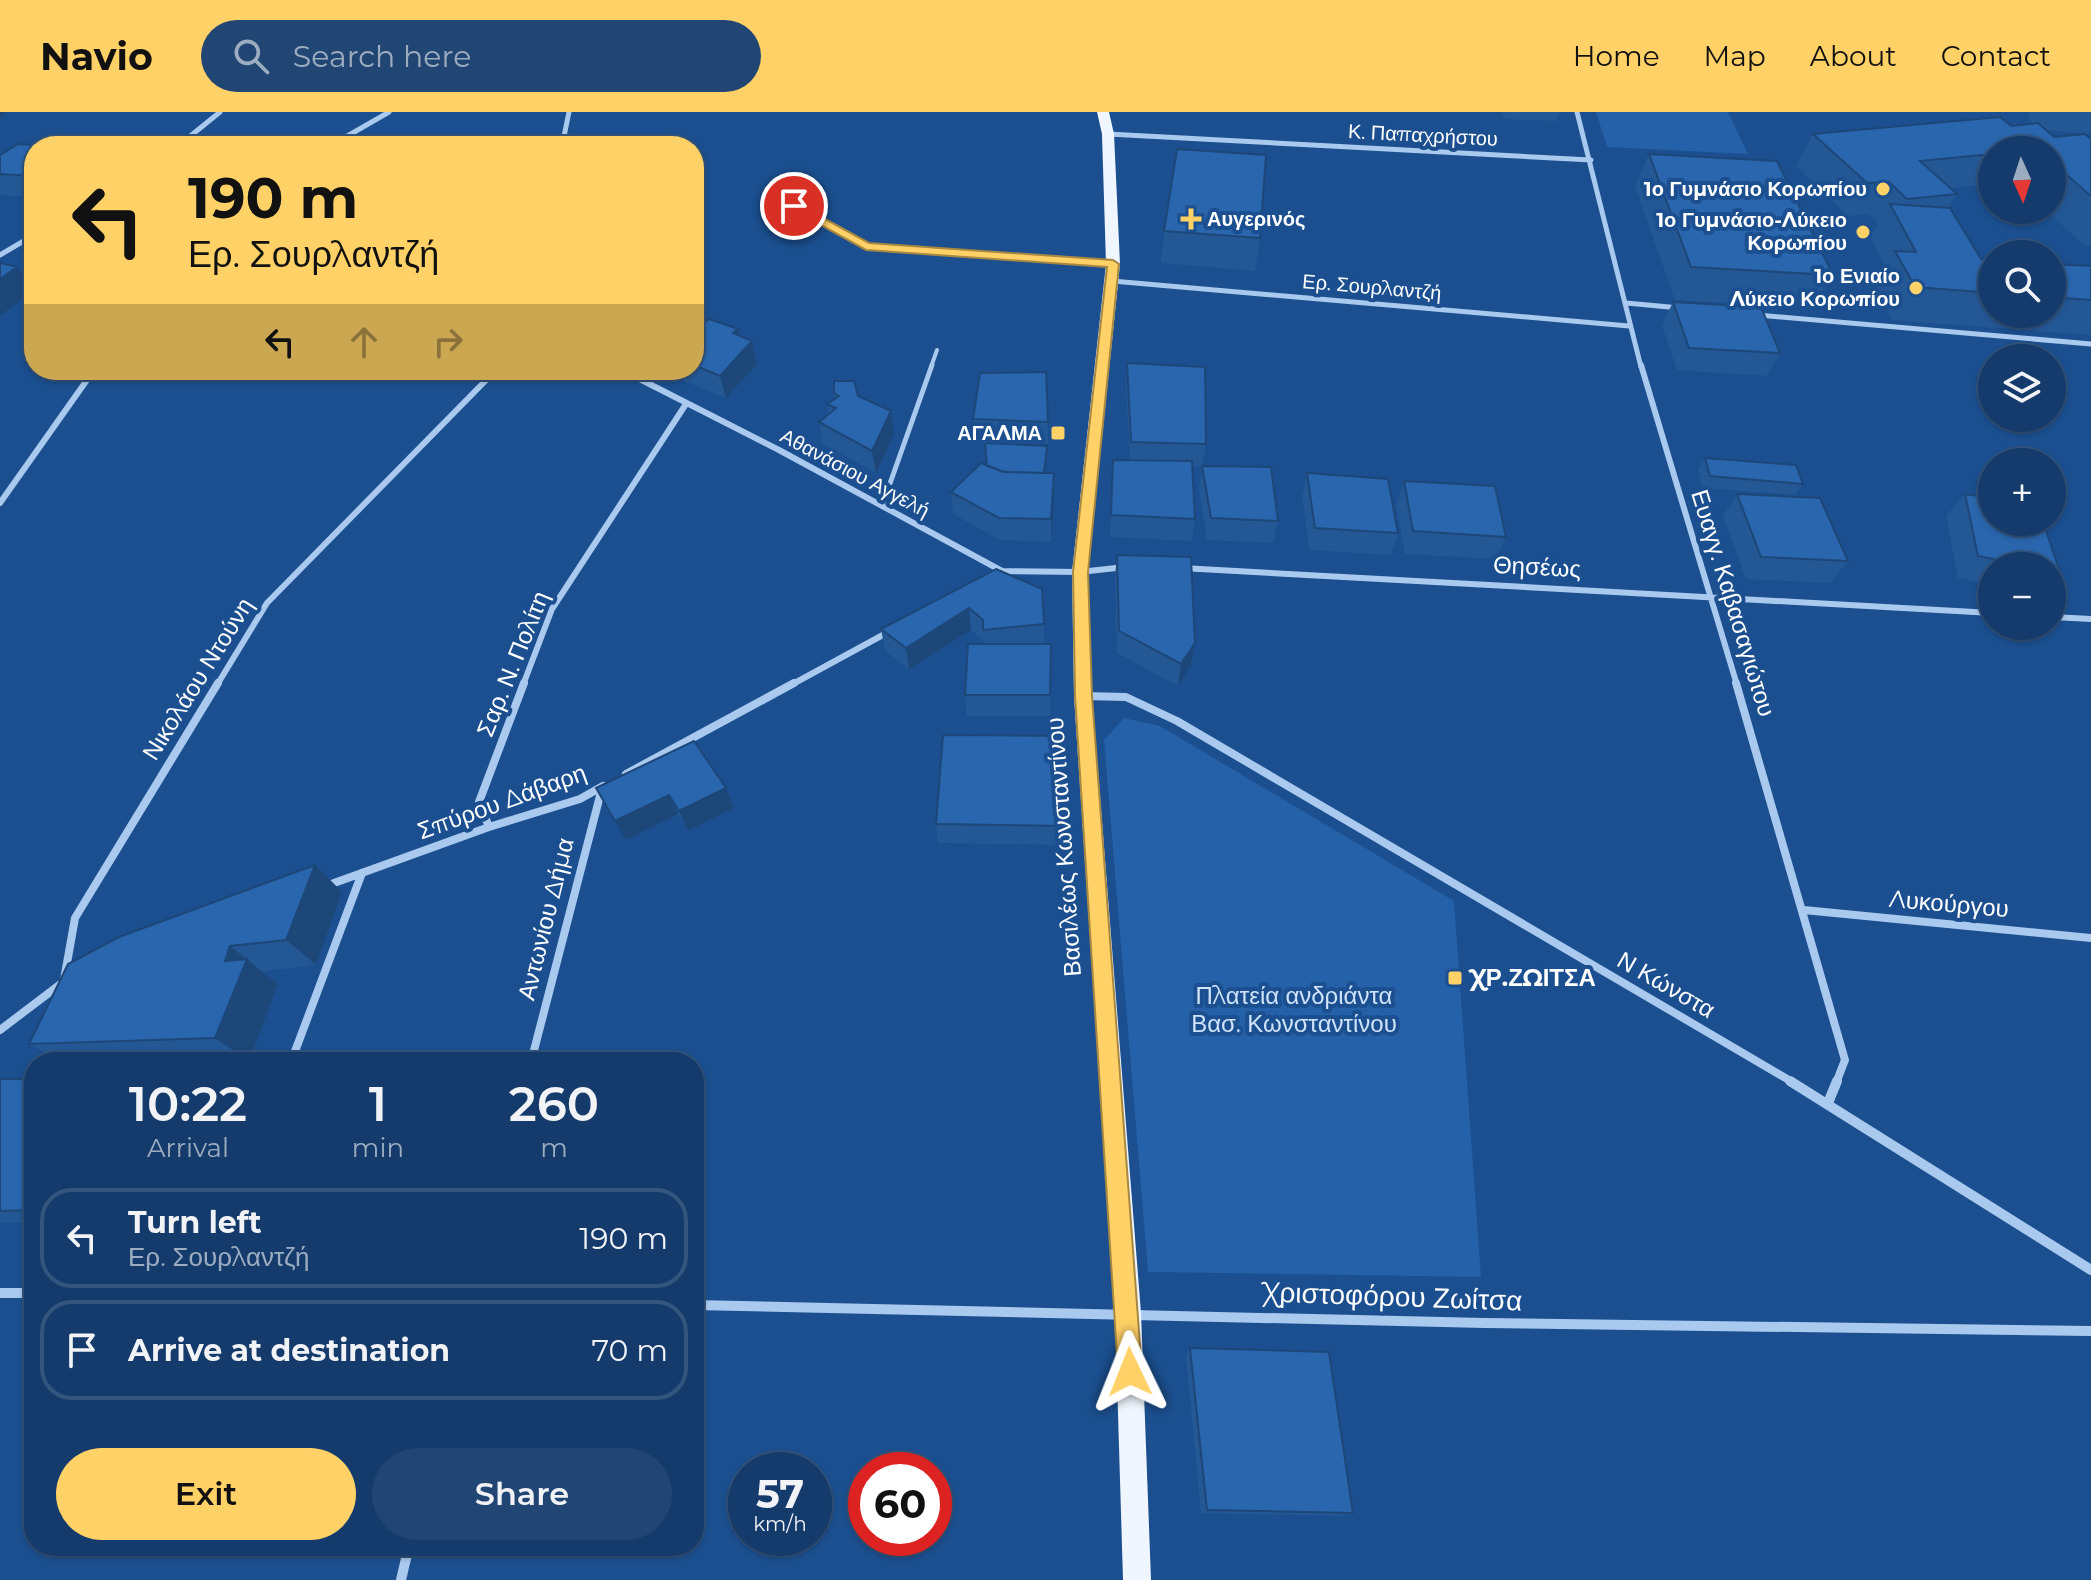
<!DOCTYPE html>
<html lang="en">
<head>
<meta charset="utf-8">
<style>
  body { margin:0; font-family:Montserrat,sans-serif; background:#214673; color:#f1f3f6; height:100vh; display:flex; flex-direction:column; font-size:30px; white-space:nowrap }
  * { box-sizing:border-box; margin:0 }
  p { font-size:26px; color:#9dadc1 }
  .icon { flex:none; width:44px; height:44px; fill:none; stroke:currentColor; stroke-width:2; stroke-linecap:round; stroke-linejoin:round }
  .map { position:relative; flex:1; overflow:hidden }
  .panel { position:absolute; left:24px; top:940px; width:680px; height:504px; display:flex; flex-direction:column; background:#143b6b; border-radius:32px; box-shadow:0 2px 6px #0004,0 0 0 2px #33557e }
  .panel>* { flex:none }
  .top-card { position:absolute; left:24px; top:24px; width:680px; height:244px; border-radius:32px; box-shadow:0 2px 6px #0004,0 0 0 2px #33557e; background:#ffd166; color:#111; overflow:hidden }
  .needle { width:52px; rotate:177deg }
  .tools { position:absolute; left:1978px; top:24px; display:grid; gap:16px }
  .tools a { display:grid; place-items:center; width:88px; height:88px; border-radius:50%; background:#143b6b; box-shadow:0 2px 6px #0004,0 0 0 2px #33557e; font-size:40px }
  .speed { position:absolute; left:728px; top:1340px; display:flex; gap:16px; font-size:40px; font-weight:700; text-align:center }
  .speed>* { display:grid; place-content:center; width:104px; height:104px; border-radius:50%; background:#143b6b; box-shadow:0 2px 6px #0004,0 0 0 2px #33557e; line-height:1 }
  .speed small { font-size:20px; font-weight:400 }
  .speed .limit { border:12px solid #d22; background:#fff; color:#111 }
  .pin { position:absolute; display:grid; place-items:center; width:68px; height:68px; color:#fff; margin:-34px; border:4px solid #fff; border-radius:50%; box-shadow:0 2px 8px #0007 }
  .me { position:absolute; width:88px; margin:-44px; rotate:358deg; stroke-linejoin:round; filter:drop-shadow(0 0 6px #0008) }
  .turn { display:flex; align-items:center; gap:28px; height:168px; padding:0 32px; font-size:36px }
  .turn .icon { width:104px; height:104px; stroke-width:2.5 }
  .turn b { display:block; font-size:56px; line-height:68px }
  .lanes { display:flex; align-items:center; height:76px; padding:0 32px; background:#0003; justify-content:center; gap:40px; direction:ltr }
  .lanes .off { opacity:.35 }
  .eta { display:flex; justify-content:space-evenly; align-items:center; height:136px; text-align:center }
  .eta b { font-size:48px; font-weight:600; line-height:56px }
  .primary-button { display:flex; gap:16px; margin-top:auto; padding:16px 32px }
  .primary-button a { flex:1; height:92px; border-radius:48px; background:#ffd166; color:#111; font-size:32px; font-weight:600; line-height:92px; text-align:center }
  .primary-button a+a { background:#214673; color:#f1f3f6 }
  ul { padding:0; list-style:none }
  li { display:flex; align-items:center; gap:24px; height:100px; margin:0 16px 12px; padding:0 16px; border:4px solid #33557e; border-radius:32px }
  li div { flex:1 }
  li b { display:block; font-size:30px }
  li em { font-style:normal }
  header { display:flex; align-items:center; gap:48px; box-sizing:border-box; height:112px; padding:0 40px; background:#ffd166; color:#111 }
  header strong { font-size:38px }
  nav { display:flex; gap:44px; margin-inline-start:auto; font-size:28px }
  .search { width:560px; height:72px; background:#214673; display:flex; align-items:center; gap:20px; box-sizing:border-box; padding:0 28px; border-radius:44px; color:#9dadc1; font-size:30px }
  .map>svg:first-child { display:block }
</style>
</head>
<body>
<header>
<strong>Navio</strong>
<div class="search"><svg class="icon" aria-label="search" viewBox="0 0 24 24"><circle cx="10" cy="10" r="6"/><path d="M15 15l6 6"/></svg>Search here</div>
<nav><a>Home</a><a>Map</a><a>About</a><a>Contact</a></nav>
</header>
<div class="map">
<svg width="2091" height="1468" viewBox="0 0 2091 1468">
  <rect width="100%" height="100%" fill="#1b4f8f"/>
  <path fill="#2461a8" d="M1596,0H1728L1748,42L1607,35Z
    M1124,606L1160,614L1454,789L1481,1165L1148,1160L1104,628Z"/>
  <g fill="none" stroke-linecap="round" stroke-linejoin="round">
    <path stroke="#a9c9ee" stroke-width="4" d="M931,255L937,238"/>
    <path stroke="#a9c9ee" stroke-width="5" d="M882,394L932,253"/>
    <path stroke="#a9c9ee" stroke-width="5" d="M1577,0L1641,255
      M1108,22L1591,48
      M178,34L220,0
      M330,34L389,0
      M562,34L569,0
      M794,94L866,134L1113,152
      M0,143L34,123
      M1112,169L1629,214
      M1626,191L1680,196
      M1757,203L2091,232"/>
    <path stroke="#a9c9ee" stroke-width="6" d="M1641,253L1737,573
      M622,258L779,338L1002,459L1080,460L1125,455
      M0,391L94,258
      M1182,456L1992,501
      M2052,505L2091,507
      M217,573L267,491L496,258
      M523,573L552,497L686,292
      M791,573L892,518"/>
    <path stroke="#a9c9ee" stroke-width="8" d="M1736,571L1845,948L1836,971
      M1084,584L1126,585L1177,609L1794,971
      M626,662L794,571
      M489,715L479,690L524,571
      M323,775L489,715L580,687L603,674
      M1804,798L2091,826
      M64,868L75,806L218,571
      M0,918L66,868
      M291,950L362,761
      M531,950L602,676"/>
    <path stroke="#a9c9ee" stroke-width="10" d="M1790,969L2091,1158
      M1828,991L1837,969
      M0,1181H34
      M694,1193L1485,1211L2091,1219
      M401,1468L409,1434"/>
    <path fill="#f0f6ff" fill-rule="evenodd" d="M1097,0H1109L1114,22L1120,152L1088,460L1092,584L1141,1201L1151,1468H1123L1115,1201L1074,584L1072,460L1106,152L1102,22Z"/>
  </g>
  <path fill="#245895" d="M1502,0H1559L1556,9L1503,7Z
    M2028,0H2091V19L2089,22L2046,18L2054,25L2091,27V134L2086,135L2046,98H2052V38H1992V72L1950,76L1957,82L1949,95L1981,147L1992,148V202H2052V152L2091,154V223L1892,208L1874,172L1885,154L1870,125L1878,112L1869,102L1848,104L1796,54L1813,22L2031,12Z
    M34,34V85L0,83V43Z
    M1649,42L1833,163L1813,196L1675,188L1635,74Z
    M1164,119L1260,126L1255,159L1161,151Z
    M1673,190L1780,241L1766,264L1677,258L1662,213Z
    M738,217L739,224L752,229L757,252L726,286L675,265L673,258H694V218Z
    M1127,251L1206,332L1202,354L1278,409L1273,431L1207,428L1199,377L1202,355H1192L1195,407L1192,429L1110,425L1113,348H1130L1126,273Z
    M834,281L858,284L891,299L894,322L876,361L823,332L819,310L829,301L827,292L835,286Z
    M973,307L1048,310V332L974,330Z
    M1047,334L1045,361H1054L1051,430L1000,428L953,402L951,380L987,354Z
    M1705,346L1803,372L1795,383L1703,376L1698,357Z
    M1307,361L1398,421L1391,443L1309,438L1302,384Z
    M1404,369L1506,425L1496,447L1405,442L1396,392Z
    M1737,382L1848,449L1830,471L1746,467L1723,404Z
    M1965,382L2060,460L2052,468V454H1992V473L1958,466L1946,404Z
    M1117,443L1191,553L1178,574L1117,541L1115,465Z
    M996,457L1044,512V532H1051L1050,604H967L965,583L984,532V529L971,518L909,557L885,539L881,517Z
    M1064,624L1062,733L938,731L936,712Z
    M596,676H726L734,696L688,719L678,702L626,728Z
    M315,753L342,780L316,853L262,859L278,872L249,949L64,950L29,932Z
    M0,967H34V1110L0,1111Z
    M1190,1236L1353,1401L1342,1404L1201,1401L1186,1244Z"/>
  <path fill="#1d4779" d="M0,0H7L0,6Z
    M17,155L34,176V179L0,203V167Z
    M738,217L743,239L752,229L757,252L726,286L720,264L733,221Z
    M891,299L894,322L876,361L872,339Z
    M1054,361V384L1051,430V407Z
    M969,496L971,518L909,557L906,536Z
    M1195,531L1191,553L1178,574L1181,552Z
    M726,676L734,696L688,719L679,699Z
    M669,683L678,702L626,728L615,709Z
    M315,753L342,780L316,853L286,828Z
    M230,834L278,872L249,949L215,926L225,849Z"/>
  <path fill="#2a66ad" stroke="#1d4779" stroke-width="2" d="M2000,5L2011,14L2038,11L2054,25L2085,22L2091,27V84L2052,50V38H1992V42L1920,49L1957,82L1907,87L1889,70L1867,71L1813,22Z
    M18,32L48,34H34V64L0,62V43Z
    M1177,37L1266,43L1260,126L1164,119Z
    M1649,42L1777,49L1833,163L1691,155Z
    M1890,92L1950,96L1981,147L1992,148V181L1915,175L1895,139L1916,140Z
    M0,151L17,155L0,167Z
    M2052,152L2091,154V188L2052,185Z
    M1673,190L1761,195L1780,241L1689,236Z
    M709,207L738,217L733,221L752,229L720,264L694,253V218Z
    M1127,251L1205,255L1206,332L1131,330Z
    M1046,260L1048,310L973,307L980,261Z
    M834,269H854L858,284L891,299L872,339L819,310L836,296L827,292L839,284L834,281Z
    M985,331L1047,334L1044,361L1009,360L1001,359L987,354Z
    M1705,346L1796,353L1803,372L1710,364Z
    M1113,348L1192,349L1195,407L1111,403Z
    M981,351L1004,360L1054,361L1051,407L999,406L951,380Z
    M1202,354L1271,355L1278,409L1211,406Z
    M1307,361L1388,367L1398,421L1315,416Z
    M1404,369L1495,374L1506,425L1413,419Z
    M1737,382L1820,386L1848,449L1761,445Z
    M1965,382L1992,386V410H2043L2060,460L2052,458V454H2031L1978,444Z
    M1117,443L1191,445L1195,531L1181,552L1119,519Z
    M996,457L1042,477L1044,512L983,518V508L969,496L906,536L881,517Z
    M968,532H1051L1050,583H965Z
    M943,623L1064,624L1063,714L936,712Z
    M694,629L726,676L679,699L669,683L615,709L596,676Z
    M315,753L286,828L230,834L225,849L247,847L215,926L29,932L68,852L119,825Z
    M0,967H34V1098L0,1099Z
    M1190,1236L1329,1240L1353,1401L1207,1398Z"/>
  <path fill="#ffd166" stroke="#a68842" stroke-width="2" d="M794,90L869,131L1113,148L1119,152L1088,460L1092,584L1142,1260L1138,1269L1130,1272L1121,1269L1118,1260L1075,584L1073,460L1107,155L866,138L790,96L788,94Z"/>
  <g fill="#ffd166" stroke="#1b4f8f" stroke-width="3">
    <circle cx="1883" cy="77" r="8"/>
    <path d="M1187 95h8v8h8v8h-8v8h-8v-8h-8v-8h8z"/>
    <circle cx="1863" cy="120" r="8"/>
    <circle cx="1916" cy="176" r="8"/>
    <rect x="1050" y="313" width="16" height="16" rx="4"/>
    <rect x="1447" y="858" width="16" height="16" rx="4"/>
  </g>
  <g text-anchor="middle" stroke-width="8" stroke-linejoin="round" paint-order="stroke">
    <g font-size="20" fill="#fff" stroke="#1b4f8f">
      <text transform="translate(1423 23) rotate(3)" y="7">Κ. Παπαχρήστου</text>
      <text transform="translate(1372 175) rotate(5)" y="7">Ερ. Σουρλαντζή</text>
      <text transform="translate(855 361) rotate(28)" y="7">Αθανάσιου Αγγελή</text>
    </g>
    <g font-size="20" font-weight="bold" fill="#fff" stroke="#1b4f8f" text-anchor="end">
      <text x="1867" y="84">1ο Γυμνάσιο Κορωπίου</text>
      <text x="1207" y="114" text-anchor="start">Αυγερινός</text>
      <text x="1847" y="115">1ο Γυμνάσιο-Λύκειο<tspan x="1847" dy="23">Κορωπίου</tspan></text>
      <text x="1900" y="171">1ο Ενιαίο<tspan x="1900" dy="23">Λύκειο Κορωπίου</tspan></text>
      <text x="1042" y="328">ΑΓΑΛΜΑ</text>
    </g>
    <g font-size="24" fill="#fff" stroke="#1b4f8f">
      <text transform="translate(1537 455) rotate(3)" y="8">Θησέως</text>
      <text transform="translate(1733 491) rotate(73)" y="8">Ευαγγ. Καβασαγιώτου</text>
      <text transform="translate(513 552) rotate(-68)" y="8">Σαρ. Ν. Πολίτη</text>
      <text transform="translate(198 567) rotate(-58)" y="8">Νικολάου Ντούνη</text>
      <text transform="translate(502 690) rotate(-20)" y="8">Σπύρου Δάβαρη</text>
      <text transform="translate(1064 735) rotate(-94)" y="8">Βασιλέως Κωνσταντίνου</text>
      <text transform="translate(1949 792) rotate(5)" y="8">Λυκούργου</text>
      <text transform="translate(546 807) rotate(-76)" y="8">Αντωνίου Δήμα</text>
      <text transform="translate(1666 873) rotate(30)" y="8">Ν Κώνστα</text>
    </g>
    <g font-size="24" font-weight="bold" fill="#fff" stroke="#1b4f8f" text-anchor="start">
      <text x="1471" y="874">ΧΡ.ΖΩΙΤΣΑ</text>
    </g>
    <g font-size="24" fill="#cfe3fa" stroke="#1b4f8f">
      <text x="1294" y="892">Πλατεία ανδριάντα<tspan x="1294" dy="28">Βασ. Κωνσταντίνου</tspan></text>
    </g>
    <g font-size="28" fill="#fff" stroke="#1b4f8f">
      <text transform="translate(1393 1184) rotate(2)" y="10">Χριστοφόρου Ζωίτσα</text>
    </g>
  </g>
</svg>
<div class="tools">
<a><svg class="needle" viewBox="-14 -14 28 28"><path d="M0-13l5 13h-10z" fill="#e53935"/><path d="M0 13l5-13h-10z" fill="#9dadc1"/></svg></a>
<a><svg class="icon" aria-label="search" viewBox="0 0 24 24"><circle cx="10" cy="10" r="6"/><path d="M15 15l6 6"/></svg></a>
<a><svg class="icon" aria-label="layers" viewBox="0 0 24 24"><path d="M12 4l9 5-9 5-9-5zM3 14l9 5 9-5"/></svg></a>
<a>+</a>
<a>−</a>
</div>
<div class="speed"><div>57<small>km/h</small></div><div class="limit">60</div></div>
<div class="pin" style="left:794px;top:94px;background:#d93025"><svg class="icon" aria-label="arrive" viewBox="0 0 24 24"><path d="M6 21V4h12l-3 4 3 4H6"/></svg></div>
<svg class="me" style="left:1130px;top:1260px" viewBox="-20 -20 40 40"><path d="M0-17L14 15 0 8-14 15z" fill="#ffd166" stroke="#fff" stroke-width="4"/></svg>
<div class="top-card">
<div class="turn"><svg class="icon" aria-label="left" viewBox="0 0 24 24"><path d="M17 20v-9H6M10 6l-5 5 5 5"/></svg><div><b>190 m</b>Ερ. Σουρλαντζή</div></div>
<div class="lanes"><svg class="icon" aria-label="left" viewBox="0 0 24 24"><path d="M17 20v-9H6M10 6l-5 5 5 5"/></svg><svg class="icon off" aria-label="ahead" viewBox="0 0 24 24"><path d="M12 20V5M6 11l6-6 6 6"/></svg><svg class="icon off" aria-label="right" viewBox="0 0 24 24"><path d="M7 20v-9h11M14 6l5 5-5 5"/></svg></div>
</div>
<section class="panel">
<div class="eta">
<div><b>10:22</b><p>Arrival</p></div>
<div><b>1</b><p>min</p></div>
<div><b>260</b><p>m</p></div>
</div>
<ul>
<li><svg class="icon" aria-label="left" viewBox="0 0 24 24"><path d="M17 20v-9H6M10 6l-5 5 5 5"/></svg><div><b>Turn left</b><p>Ερ. Σουρλαντζή</p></div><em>190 m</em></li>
<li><svg class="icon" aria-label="arrive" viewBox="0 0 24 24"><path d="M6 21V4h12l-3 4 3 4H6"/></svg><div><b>Arrive at destination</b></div><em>70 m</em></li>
</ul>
<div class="primary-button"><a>Exit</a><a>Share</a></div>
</section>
</div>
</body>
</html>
